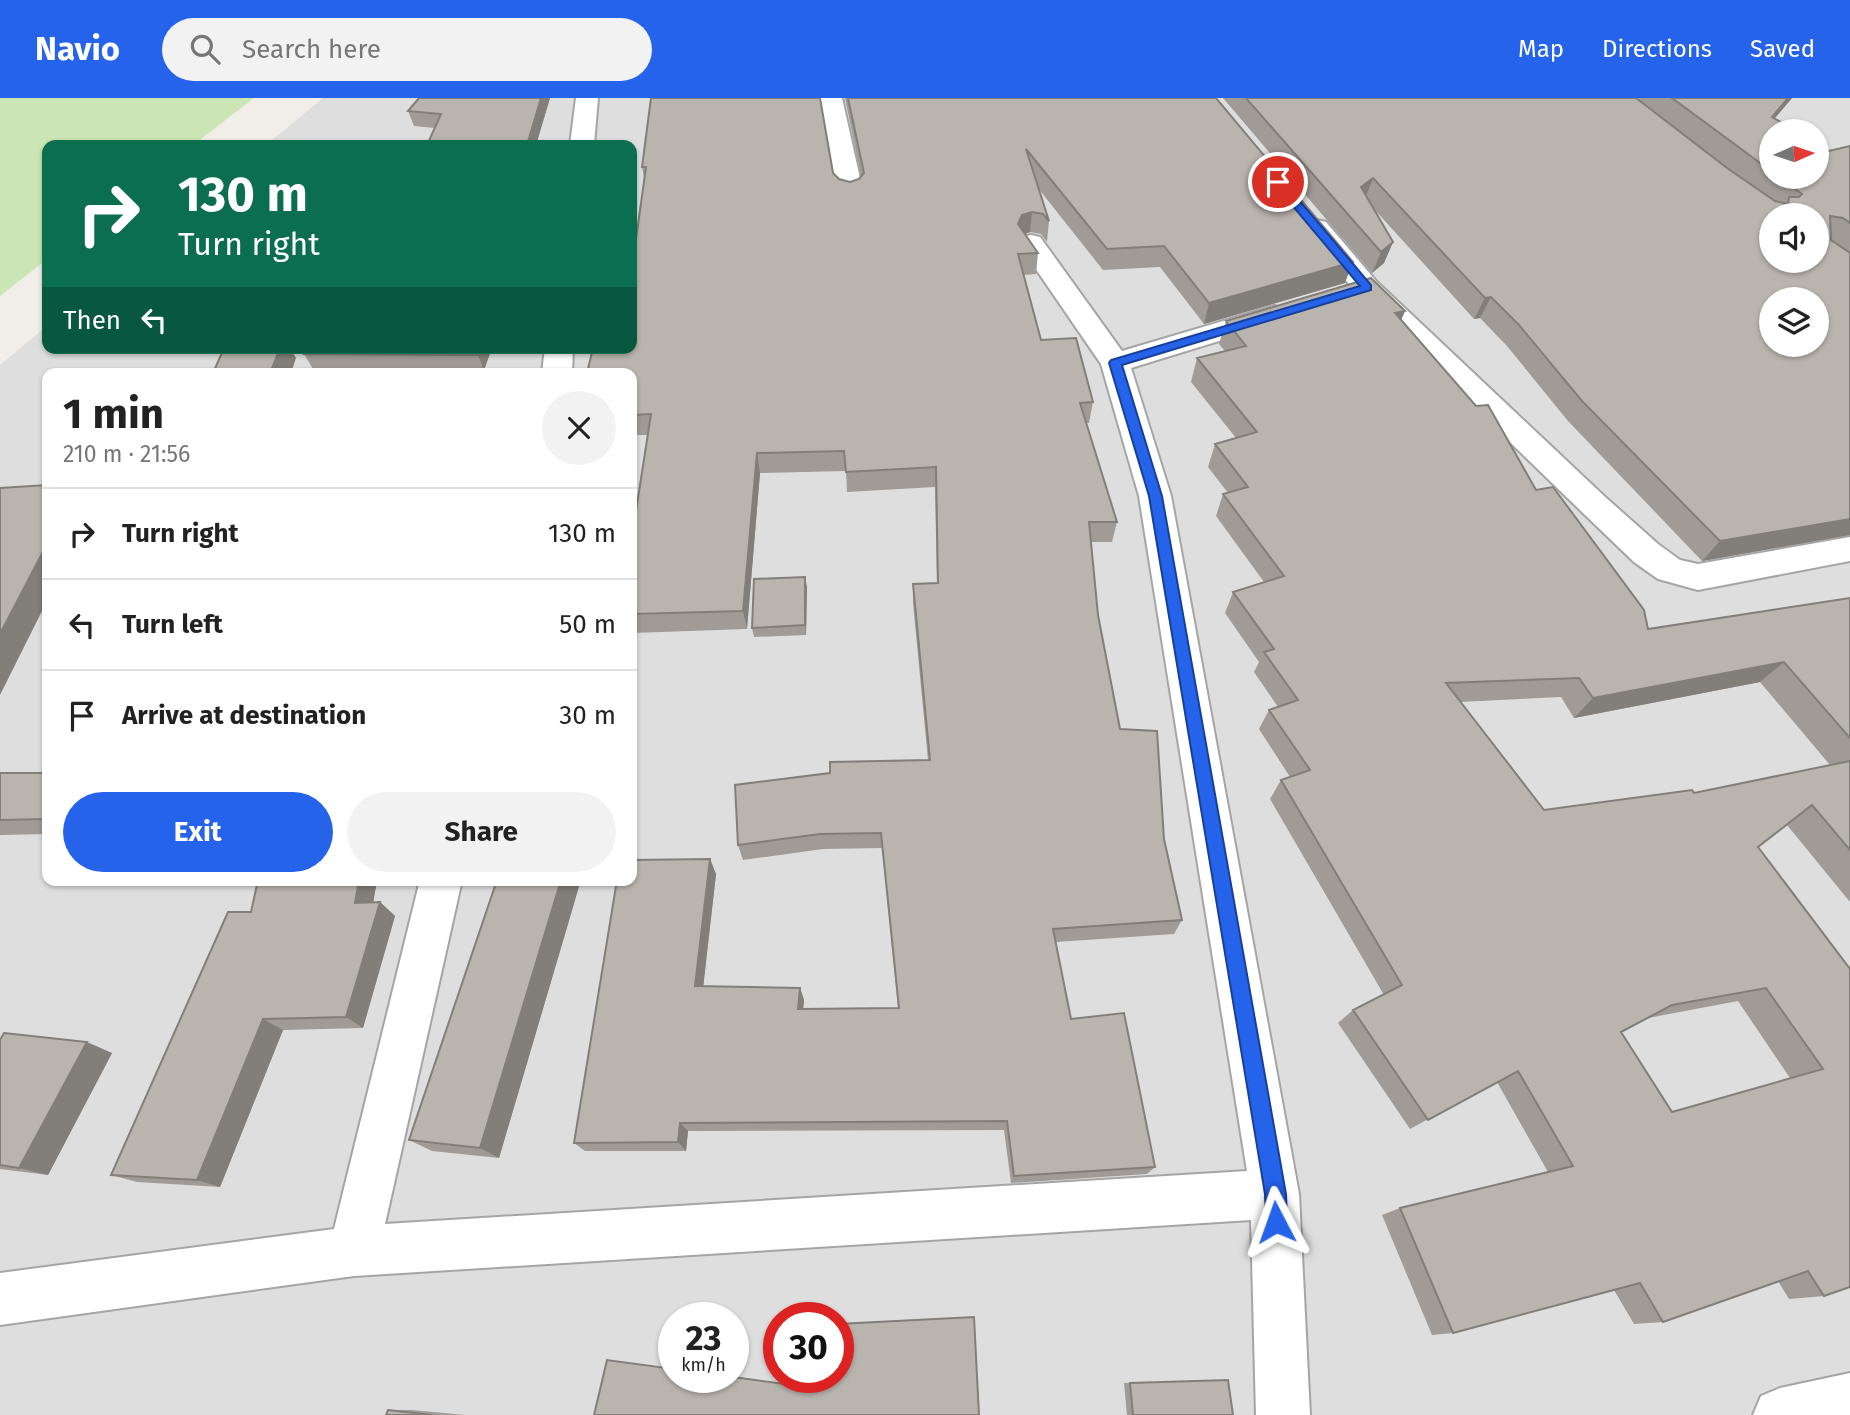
<!DOCTYPE html>
<html lang="en">
<head>
<meta charset="utf-8">
<style>
  body { margin:0; font-family:"Fira Sans",sans-serif; background:#f2f2f2; color:#222; height:100vh; display:flex; flex-direction:column; font-size:26px; white-space:nowrap }
  * { box-sizing:border-box; margin:0 }
  p { font-size:23px; color:#767676 }
  .icon { flex:none; width:38px; height:38px; fill:none; stroke:currentColor; stroke-width:2; stroke-linecap:round; stroke-linejoin:round }
  .map { position:relative; flex:1; overflow:hidden }
  .side { position:absolute; left:42px; top:270px; width:595px; height:518px; display:flex; flex-direction:column; background:#fff; border-radius:14px; box-shadow:0 2px 5px #0004 }
  .side>* { flex:none }
  .top-card { position:absolute; left:42px; top:42px; width:595px; height:214px; border-radius:14px; box-shadow:0 2px 5px #0004; background:#0b6e4f; color:#fff; overflow:hidden }
  .needle { width:46px; rotate:87deg }
  .controls { position:absolute; left:1759px; top:21px; display:grid; gap:14px }
  .controls a { display:grid; place-items:center; width:70px; height:70px; border-radius:50%; background:#fff; box-shadow:0 2px 5px #0004; font-size:35px }
  .speed { position:absolute; left:658px; top:1204px; display:flex; gap:14px; font-size:35px; font-weight:700; text-align:center }
  .speed>* { display:grid; place-content:center; width:91px; height:91px; border-radius:50%; background:#fff; box-shadow:0 2px 5px #0004; line-height:1 }
  .speed small { font-size:18px; font-weight:400 }
  .speed .limit { border:10px solid #d22; background:#fff; color:#111 }
  .pin { position:absolute; display:grid; place-items:center; width:60px; height:60px; color:#fff; margin:-30px; border:4px solid #fff; border-radius:50%; box-shadow:0 2px 7px #0007 }
  .me { position:absolute; width:77px; margin:-38px; rotate:356deg; stroke-linejoin:round; filter:drop-shadow(0 0 5px #0008) }
  .turn { display:flex; align-items:center; gap:24px; height:147px; padding:0 21px; font-size:32px }
  .turn .icon { width:91px; height:91px; stroke-width:2.5 }
  .turn b { display:block; font-size:49px; line-height:60px }
  .then { display:flex; align-items:center; height:66px; padding:0 21px; background:#0003; gap:14px; font-size:26px }
  .round { display:grid; place-items:center; flex:none; width:74px; height:74px; border-radius:37px; background:#f2f2f2 }
  .summary { display:flex; align-items:center; justify-content:space-between; height:119px; padding:0 21px }
  h1 { font-size:42px; font-weight:700; line-height:52px }
  .primary-button { display:flex; gap:14px; margin-top:auto; padding:14px 21px }
  .primary-button a { flex:1; height:80px; border-radius:42px; background:#2563eb; color:#fff; font-size:28px; font-weight:700; line-height:80px; text-align:center }
  .primary-button a+a { background:#f2f2f2; color:#222 }
  ul { padding:0; list-style:none }
  li { display:flex; align-items:center; gap:21px; height:91px; padding:0 21px; border-top:2px solid #e0e0e0 }
  li div { flex:1 }
  li b { display:block; font-size:26px }
  li em { font-style:normal }
  header { display:flex; align-items:center; gap:42px; box-sizing:border-box; height:98px; padding:0 35px; background:#2563eb; color:#fff }
  header strong { font-size:33px }
  nav { display:flex; gap:38px; margin-inline-start:auto; font-size:24px }
  .search { width:490px; height:63px; background:#f2f2f2; display:flex; align-items:center; gap:18px; box-sizing:border-box; padding:0 24px; border-radius:38px; color:#767676; font-size:26px }
  .map>svg:first-child { display:block }
</style>
</head>
<body>
<header>
<strong>Navio</strong>
<div class="search"><svg class="icon" aria-label="search" viewBox="0 0 24 24"><circle cx="10" cy="10" r="6"/><path d="M15 15l6 6"/></svg>Search here</div>
<nav><a>Map</a><a>Directions</a><a>Saved</a></nav>
</header>
<div class="map">
<svg width="1850" height="1317" viewBox="0 0 1850 1317">
  <rect width="100%" height="100%" fill="#f1eee9"/>
  <path fill="#dfdede" fill-rule="evenodd" d="M323,0H1850V1317H0V267L47,228V250H632V47H266ZM1771,33H1816V79H1771ZM1771,117H1816V163H1771ZM1771,201H1816V247H1771ZM47,275H632V782H47ZM674,1220H733V1279H674ZM779,1220H838V1279H779Z"/>
  <path fill="#cbe6b4" d="M0,0H254L193,47H47V161L0,198Z"/>
  <g fill="none" stroke-linecap="round" stroke-linejoin="round">
    <g stroke="#a5a5a5" stroke-width="4">
      <path id="minor" d="M576,0H598L594,47H570Z
        M820,0H842L863,94L859,99L850,102L841,99L837,94Z
        M1317,122L1326,124L1377,184L1604,398L1658,446L1680,462L1698,466L1850,439V463L1698,492L1658,481L1634,464L1582,414L1357,196L1304,130L1308,124Z
        M1031,137L1040,139L1122,253L1274,208L1284,211L1288,217L1284,223L1131,270L1171,398L1299,1096L1310,1317H1256L1251,1122L354,1178L0,1227V1175L334,1131L420,782H462L385,1126L1247,1073L1139,398L1101,266L1018,145L1022,139Z
        M545,250H573L572,275H542Z
        M1850,1275V1317H1753L1761,1298L1780,1290Z"/>
    </g>
    <use href="#minor" fill="#fff" fill-rule="evenodd"/>
  </g>
  <path fill="#a09b96" fill-rule="evenodd" d="M419,0H550L536,47H428V45L435,30L414,28L408,13Z
    M845,0H1216L1345,185L1204,226L1160,169L1103,172L1038,90L1049,123L1047,144L1041,136L1030,134L1025,136L1038,155L1036,176L1024,177L1041,242L1093,304L1089,325H1086L1117,424L1112,444H1091L1098,517L1120,631L1164,741L1182,822L1174,836L1056,844L1071,921L1155,1069L1147,1076L1011,1085L1004,1032L688,1033L686,1053H585L574,1045L710,761L716,776L703,888L800,890L804,902L803,911L898,910L882,750L823,751L743,762L738,747L830,675L928,662L913,505V486L937,485L935,389L847,394L846,373L760,375L747,531L632,535V439L648,337H632V250L644,80L642,69L833,75L839,81L850,84L859,81L861,78Z
    M1223,0H1792L1774,21L1771,33V79H1816L1829,53L1850,48V437L1702,463L1568,323L1507,248L1480,220L1474,221L1374,111L1393,144L1384,165L1372,175Z
    M1405,213L1401,222L1648,531L1850,500V804L1787,727L1758,749L1850,871L1824,1198L1789,1201L1778,1183L1663,1224L1634,1226L1614,1192L1453,1235L1432,1237L1382,1117L1400,1110L1548,1074L1497,984L1410,1031L1338,925L1353,912L1384,897L1270,701L1281,682L1290,679L1259,631L1269,612L1278,609L1254,574L1259,564L1225,515L1233,494L1264,484L1216,418L1223,396L1228,395L1208,369L1215,346L1236,340L1191,284L1197,260L1225,253L1219,246L1226,223ZM1760,584L1830,667L1694,695L1544,712L1460,604L1561,599L1574,620ZM1738,903L1790,980L1672,1014L1621,934L1648,920Z
    M307,250H492L484,272L313,271L304,256Z
    M807,489L806,537L754,539L752,530Z
    M0,675H47V736L0,737Z
    M258,782H377L373,804H380L395,818L363,930L283,932L220,1089L137,1084L111,1077L251,814Z
    M574,805L499,1060L432,1053L409,1042Z
    M0,942L112,955L48,1077L0,1071Z
    M1228,1282L1233,1317H1127L1124,1285Z
    M388,1312H412L465,1317H386Z"/>
  <path fill="#827e7a" d="M541,0H550L536,47H527Z
    M1788,0H1792L1758,40L1772,19Z
    M1373,80L1365,101L1361,89Z
    M1032,114L1030,134L1020,138L1018,126L1022,117Z
    M1393,144L1384,165L1372,175L1381,154Z
    M1353,164L1345,185L1204,226L1209,205Z
    M1491,199L1480,220L1474,221L1485,200Z
    M1405,213L1395,236V215Z
    M280,250H290L296,260L291,275H270Z
    M480,250H492L484,272L478,257Z
    M757,355L760,375L747,531L743,513Z
    M1850,421V437L1702,463L1720,443Z
    M47,446V503L0,597V536Z
    M805,479L807,489L806,537L805,527Z
    M1784,564L1760,584L1574,620L1593,600Z
    M710,761L716,776L702,900L695,888Z
    M359,782H377L371,818L355,805Z
    M561,782H581L499,1060L480,1050Z
    M380,804L395,818L363,930L346,919Z
    M800,890L804,902L802,923L798,911Z
    M263,921L283,932L220,1089L197,1082Z
    M87,944L112,955L48,1077L19,1070Z
    M680,1025L688,1033L686,1053L678,1044Z"/>
  <path fill="#bab4ae" stroke="#827e7a" stroke-width="2" fill-rule="evenodd" d="M419,0H541L527,47H442L443,45H428L441,16L408,13Z
    M651,0H820L833,75L839,81L850,84L859,81L864,75L848,0H1216L1353,164L1209,205L1164,148L1107,151L1026,51L1049,123L1043,116L1032,114L1022,117L1018,126L1038,155L1018,156L1041,242L1076,240L1093,304L1080,305L1117,424H1089L1098,517L1120,631L1157,633L1164,741L1182,822L1053,831L1071,921L1124,915L1155,1069L1014,1078L1007,1023L680,1025L678,1044L574,1045L617,782H632V762L710,761L695,888L800,890L798,911L899,910L881,735L820,736L738,747L735,687L830,675V664L930,662L913,486L938,485L936,369L846,374L844,353L757,355L743,513L632,516V439L651,316L632,317V275H587L593,250H632V170L646,69H642Z
    M1246,0H1636L1727,70L1775,103L1788,106L1789,99H1799L1802,96L1779,79H1816V46L1829,53L1850,48V125L1843,120L1830,118L1831,142L1850,155V421L1720,443L1582,303L1519,227L1491,199L1485,200L1373,80L1361,89L1393,144L1381,154ZM1771,117H1816V163H1771ZM1771,201H1816V247H1771Z
    M1672,0H1788L1772,19L1796,33H1771V73Z
    M1371,180L1405,213L1395,215L1476,308L1488,307L1536,392L1553,389L1644,512L1648,531L1850,500V640L1784,564L1593,600L1579,580L1446,585L1544,712L1692,692L1694,695L1850,663V752L1812,707L1758,749L1850,871V1189L1824,1198L1808,1173L1663,1224L1640,1185L1453,1235L1400,1110L1573,1068L1518,973L1428,1022L1353,912L1402,887L1281,682L1310,672L1269,612L1298,602L1264,554L1274,551L1233,494L1284,478L1223,396L1248,389L1215,346L1257,334L1197,260L1246,248L1226,223ZM1766,890L1823,971L1672,1014L1621,934L1672,907Z
    M224,250H280L270,275H213Z
    M307,250H480L478,257L304,256Z
    M47,387V446L0,536V390Z
    M805,479V527L752,530L754,481Z
    M0,675H47V721L0,722Z
    M258,782H359L355,805L380,804L346,919L263,921L197,1082L111,1077L228,814H251Z
    M497,782H561L480,1050L409,1042Z
    M4,935L87,944L19,1070L0,1067V942Z
    M974,1219L979,1317H594L607,1262L674,1271V1279H733L815,1290L816,1279H838V1226Z
    M1228,1282L1233,1317H1133L1130,1285Z
    M388,1312L432,1317H386Z"/>
  <path fill="#2563eb" stroke="#184099" stroke-width="2" d="M1275,82H1282L1371,187V192L1122,267L1162,398L1286,1096L1287,1124L1284,1131L1276,1134L1269,1131L1266,1124L1265,1096L1149,398L1109,265L1111,262L1360,188L1275,87Z"/>
</svg>
<div class="controls">
<a><svg class="needle" viewBox="-14 -14 28 28"><path d="M0-13l5 13h-10z" fill="#e53935"/><path d="M0 13l5-13h-10z" fill="#767676"/></svg></a>
<a><svg class="icon" aria-label="sound" viewBox="0 0 24 24"><path d="M4 9h4l5-4v14l-5-4H4zM17 9q2 3 0 6"/></svg></a>
<a><svg class="icon" aria-label="layers" viewBox="0 0 24 24"><path d="M12 4l9 5-9 5-9-5zM3 14l9 5 9-5"/></svg></a>
</div>
<div class="speed"><div>23<small>km/h</small></div><div class="limit">30</div></div>
<div class="pin" style="left:1278px;top:84px;background:#d93025"><svg class="icon" aria-label="arrive" viewBox="0 0 24 24"><path d="M6 21V4h12l-3 4 3 4H6"/></svg></div>
<svg class="me" style="left:1276px;top:1124px" viewBox="-20 -20 40 40"><path d="M0-17L14 15 0 8-14 15z" fill="#2563eb" stroke="#fff" stroke-width="4"/></svg>
<div class="top-card">
<div class="turn"><svg class="icon" aria-label="right" viewBox="0 0 24 24"><path d="M7 20v-9h11M14 6l5 5-5 5"/></svg><div><b>130 m</b>Turn right</div></div>
<div class="then">Then<svg class="icon" aria-label="left" viewBox="0 0 24 24"><path d="M17 20v-9H6M10 6l-5 5 5 5"/></svg></div>
</div>
<section class="side">
<div class="summary"><div><h1>1 min</h1><p>210 m · 21:56</p></div><a class="round"><svg class="icon" aria-label="close" viewBox="0 0 24 24"><path d="M6 6l12 12M18 6L6 18"/></svg></a></div>
<ul>
<li><svg class="icon" aria-label="right" viewBox="0 0 24 24"><path d="M7 20v-9h11M14 6l5 5-5 5"/></svg><div><b>Turn right</b></div><em>130 m</em></li>
<li><svg class="icon" aria-label="left" viewBox="0 0 24 24"><path d="M17 20v-9H6M10 6l-5 5 5 5"/></svg><div><b>Turn left</b></div><em>50 m</em></li>
<li><svg class="icon" aria-label="arrive" viewBox="0 0 24 24"><path d="M6 21V4h12l-3 4 3 4H6"/></svg><div><b>Arrive at destination</b></div><em>30 m</em></li>
</ul>
<div class="primary-button"><a>Exit</a><a>Share</a></div>
</section>
</div>
</body>
</html>
